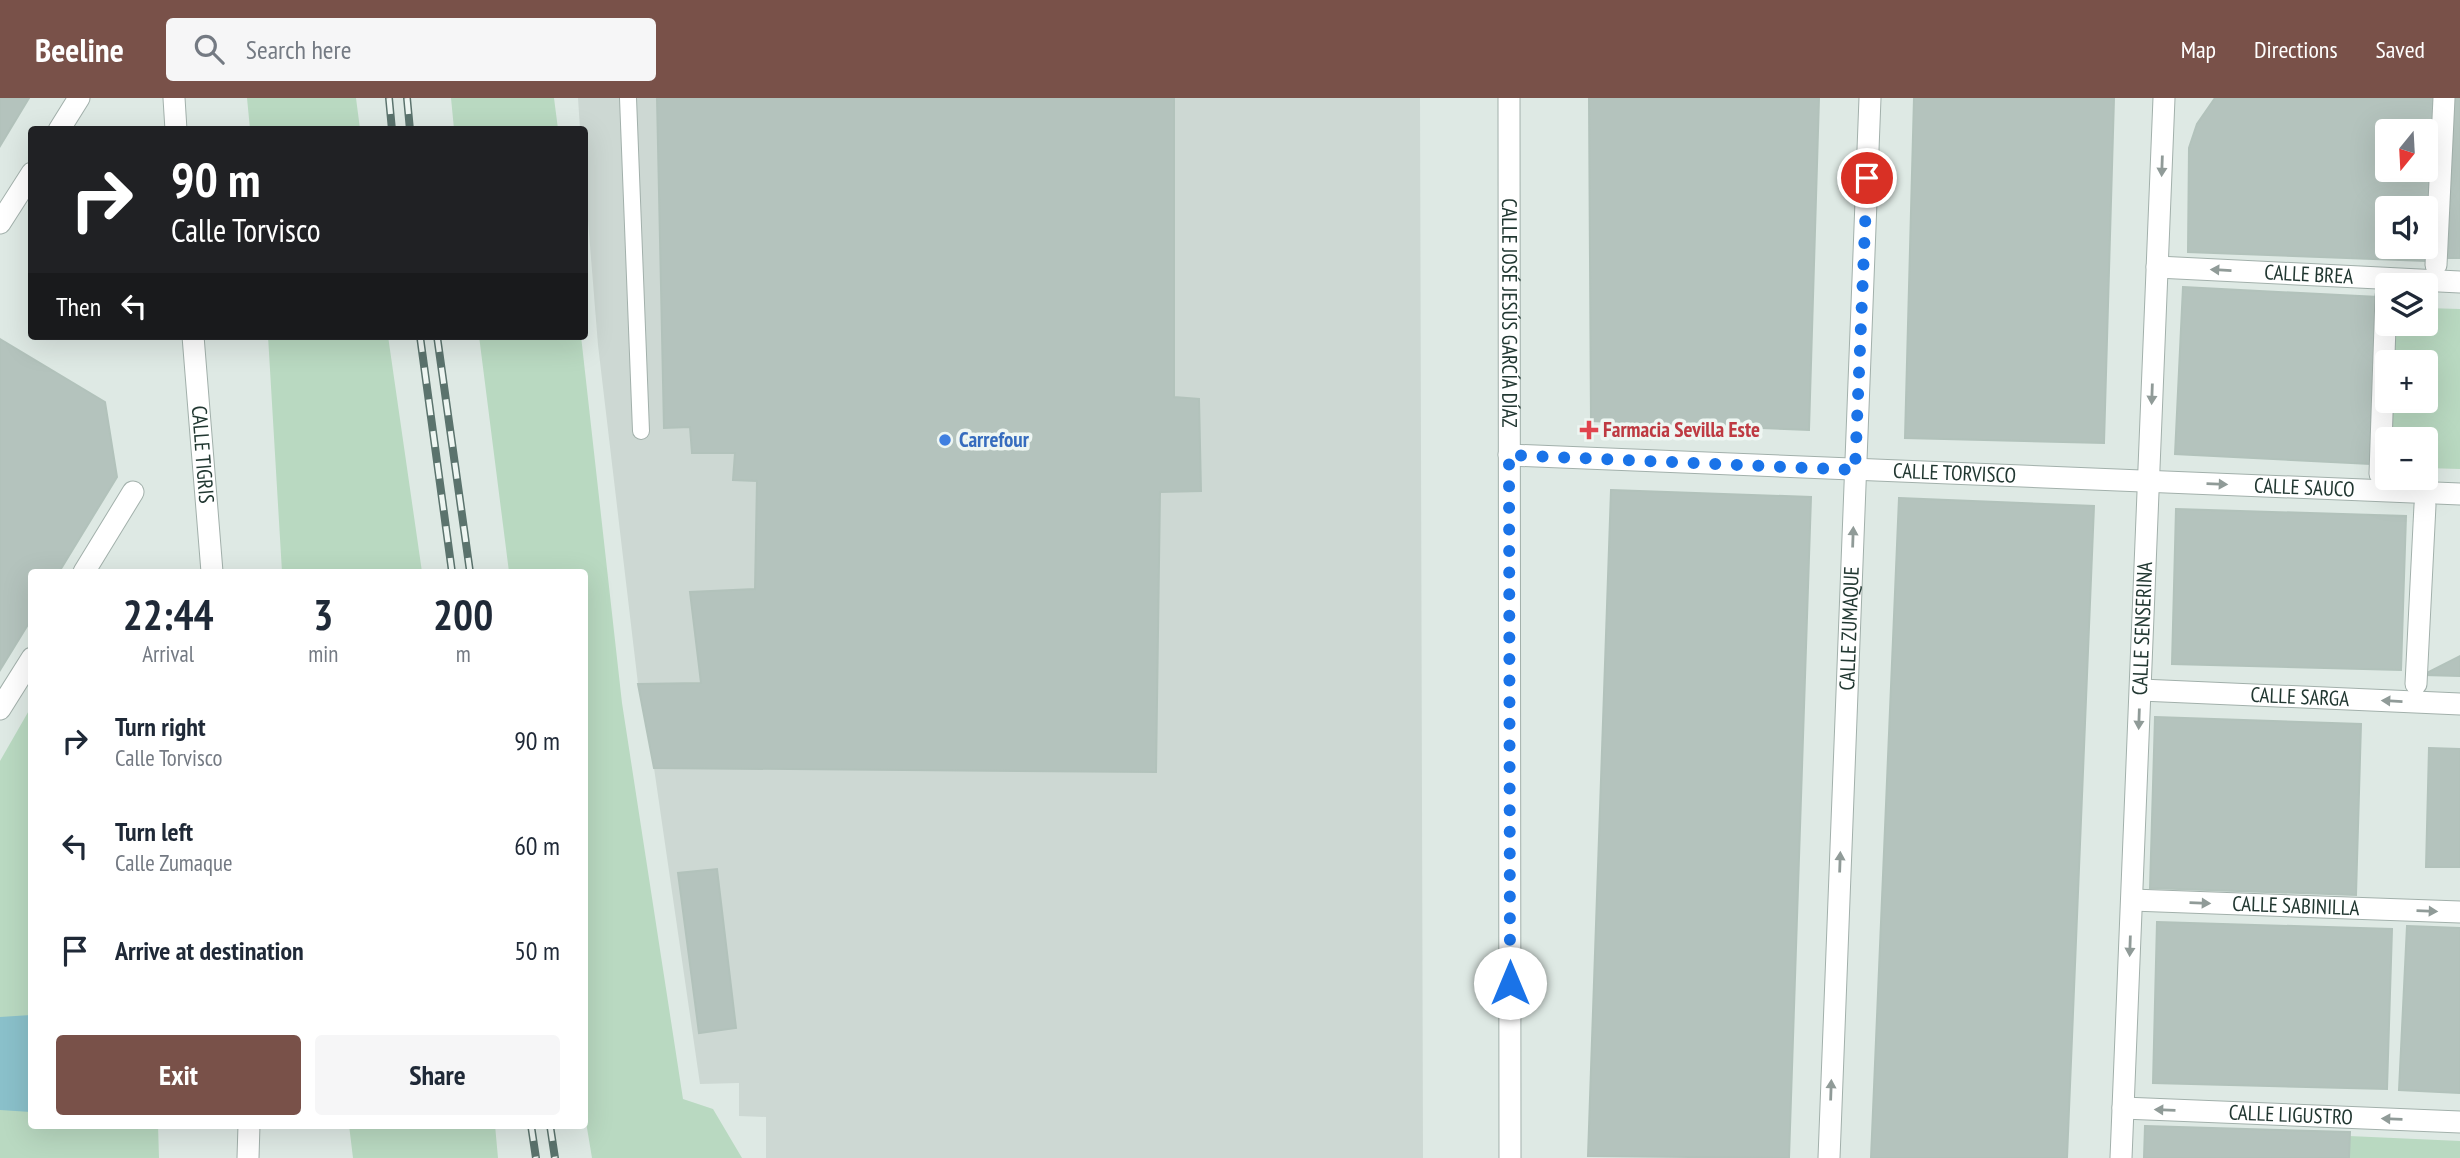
<!DOCTYPE html>
<html lang="en">
<head>
<meta charset="utf-8">
<style>
  body { margin:0; font-family:"PT Sans Narrow",sans-serif; background:#f6f6f7; color:#1f2937; height:100vh; display:flex; flex-direction:column; font-size:26px; white-space:nowrap }
  * { box-sizing:border-box; margin:0 }
  p { font-size:23px; color:#747a83 }
  .icon { flex:none; width:38px; height:38px; fill:none; stroke:currentColor; stroke-width:2; stroke-linecap:round; stroke-linejoin:round }
  .map { position:relative; flex:1; overflow:hidden }
  .side { position:absolute; left:28px; top:471px; width:560px; height:560px; display:flex; flex-direction:column; background:#fff; border-radius:7px; box-shadow:0 7px 28px #0002 }
  .side>* { flex:none }
  .hud { position:absolute; left:28px; top:28px; width:560px; height:214px; border-radius:7px; box-shadow:0 7px 28px #0002; background:#202124; color:#fff; overflow:hidden }
  .needle { width:46px; rotate:198deg }
  .controls { position:absolute; left:2375px; top:21px; display:grid; gap:14px }
  .controls a { display:grid; place-items:center; width:63px; height:63px; border-radius:7px; background:#fff; box-shadow:0 7px 28px #0002; font-size:35px }
  .pin { position:absolute; display:grid; place-items:center; width:60px; height:60px; color:#fff; margin:-30px; border:4px solid #fff; border-radius:50%; box-shadow:0 2px 7px #0007 }
  .me { position:absolute; width:77px; margin:-38px; rotate:0deg; stroke-linejoin:round; filter:drop-shadow(0 0 5px #0008) }
  .turn { display:flex; align-items:center; gap:24px; height:147px; padding:0 28px; font-size:32px }
  .turn .icon { width:91px; height:91px; stroke-width:2.5 }
  .turn b { display:block; font-size:49px; line-height:60px }
  .then { display:flex; align-items:center; height:66px; padding:0 28px; background:#0003; gap:14px; font-size:26px }
  .eta { display:flex; justify-content:space-evenly; align-items:center; height:119px; text-align:center }
  .eta b { font-size:42px; font-weight:700; line-height:49px }
  .cta { display:flex; gap:14px; margin-top:auto; padding:14px 28px }
  .cta a { flex:1; height:80px; border-radius:7px; background:#795149; color:#fff; font-size:28px; font-weight:700; line-height:80px; text-align:center }
  .cta a+a { background:#f6f6f7; color:#1f2937 }
  ul { padding:0; list-style:none }
  li { display:flex; align-items:center; gap:21px; height:105px; padding:0 28px }
  li div { flex:1 }
  li b { display:block; font-size:26px }
  li em { font-style:normal }
  header { display:flex; align-items:center; gap:42px; box-sizing:border-box; height:98px; padding:0 35px; background:#795149; color:#fff }
  header strong { font-size:33px }
  nav { display:flex; gap:38px; margin-inline-start:auto; font-size:24px }
  .search { width:490px; height:63px; background:#f6f6f7; display:flex; align-items:center; gap:18px; box-sizing:border-box; padding:0 24px; border-radius:7px; color:#747a83; font-size:26px }
  .map>svg:first-child { display:block }
</style>
</head>
<body>
<header>
<strong>Beeline</strong>
<div class="search"><svg class="icon" aria-label="search" viewBox="0 0 24 24"><circle cx="10" cy="10" r="6"/><path d="M15 15l6 6"/></svg>Search here</div>
<nav><a>Map</a><a>Directions</a><a>Saved</a></nav>
</header>
<div class="map">
<svg width="2460" height="1060" viewBox="0 0 2460 1060">
  <rect width="100%" height="100%" fill="#dee9e4"/>
  <path fill="#cdd8d3" d="M578,0H1420L1423,1060H766V1019L739,1018V985L700,986L654,670L638,586L598,247L585,85L584,32L580,31Z"/>
  <path fill="#b9d9c1" d="M247,0H356L360,31H250Z
    M451,0H554L558,31H454Z
    M2426,210L2460,211V371L2426,370V341H2389L2390,303H2426V264H2392L2393,226H2426Z
    M268,238H388L422,474H282Z
    M479,238H581L622,605L683,1001L713,1011L742,1060H592L584,1012V474H509Z
    M31,609L32,1027H158L159,1060H0V663Z
    M349,1027H495L498,1060H353Z
    M2349,1038L2460,1043V1060H2348Z"/>
  <path fill="#8ac0ca" d="M31,917V1014L0,1012V919Z"/>
  <path fill="#b4c3bd" stroke="#b2c2bb" stroke-width="2" fill-rule="evenodd" d="M0,0H29L0,48Z
    M657,0H1174V299L1199,301L1201,393L1160,394L1156,674L654,670L638,586L701,585L690,494L755,491L757,383L733,382L735,355H692L690,329L664,330Z
    M1589,0H1819L1809,332L1591,323Z
    M1914,0H2114L2104,345L1905,340Z
    M2215,0H2434L2426,163L2188,154L2189,50L2197,26ZM2387,33H2426V72H2387ZM2387,110H2426V149H2387Z
    M2454,0H2460V160H2448Z
    M2183,189L2378,199L2370,366L2175,356Z
    M0,241L105,304L117,379L59,474H32V520L0,572Z
    M1611,392L1811,399L1789,1060L1588,1058Z
    M1899,400L2094,408L2067,1060H1871Z
    M2176,411L2406,418L2401,572L2172,566Z
    M2460,558V578L2423,577Z
    M2155,619L2361,626L2356,797L2150,790Z
    M2429,650L2460,651V769H2426Z
    M717,771L736,930L699,935L678,775Z
    M2157,824L2392,831L2387,991L2153,985Z
    M2407,828L2460,830V995L2399,992Z
    M2145,1028L2350,1034L2349,1060H2144Z"/>
  <g fill="none" stroke-linecap="round" stroke-linejoin="round">
    <g stroke="#a2b0ab" stroke-width="18">
      <path id="service" d="M628,0L641,333"/>
    </g>
    <g stroke="#a2b0ab" stroke-width="23">
      <path id="pedestrian" d="M2436,167L2444,0
        M2380,376L2386,198
        M84,474L133,394
        M2416,586L2425,407
        M0,611L32,560"/>
    </g>
    <g stroke="#a2b0ab" stroke-width="23">
      <g id="minor">
        <path d="M174,0L176,32"/>
        <path d="M59,32L79,0"/>
        <path d="M0,125L32,75"/>
        <path id="s1" d="M2157,169L2460,184"/>
        <path id="s2" d="M193,238L212,474"/>
        <path id="s3" d="M1509,357L2460,396"/>
        <path id="s4" d="M2141,592L2460,606"/>
        <path id="s5" d="M2132,802L2460,814"/>
        <path id="s6" d="M2123,1010L2460,1024"/>
        <path d="M248,1060L249,1027"/>
        <path id="s7" d="M1829,1060L1870,0"/>
        <path id="s8" d="M2121,1060L2164,0"/>
      </g>
    </g>
    <g stroke="#a2b0ab" stroke-width="23">
      <g id="tertiary">
        <path id="s9" d="M1509,0L1510,1060"/>
      </g>
    </g>
    <use href="#service" stroke="#fff" stroke-width="16"/>
    <use href="#pedestrian" stroke="#fff" stroke-width="21"/>
    <use href="#minor" stroke="#fff" stroke-width="21"/>
    <use href="#tertiary" stroke="#fff" stroke-width="21"/>
    <g stroke="#5b736d" stroke-width="8">
      <path id="rail" d="M389,0L392,32
        M407,0L410,32
        M420,238L452,474
        M437,238L470,474
        M531,1027L536,1060
        M550,1027L555,1060"/>
    </g>
    <use href="#rail" stroke="#eef6f2" stroke-width="5" stroke-dasharray="16" stroke-linecap="butt"/>
  </g>
  <defs><path id="oneway-solid" d="M-6-.8H1V-3.2L6.5 0L1 3.2V.8H-6Z" transform="scale(1.75)"/></defs>
  <g fill="#909b98">
    <use href="#oneway-solid" transform="translate(2162 68) rotate(92)"/>
    <use href="#oneway-solid" transform="translate(2221 172) rotate(-177)"/>
    <use href="#oneway-solid" transform="translate(2152 296) rotate(92)"/>
    <use href="#oneway-solid" transform="translate(2217 386) rotate(2)"/>
    <use href="#oneway-solid" transform="translate(1853 439) rotate(-88)"/>
    <use href="#oneway-solid" transform="translate(2392 603) rotate(-177)"/>
    <use href="#oneway-solid" transform="translate(2139 621) rotate(92)"/>
    <use href="#oneway-solid" transform="translate(1840 764) rotate(-88)"/>
    <use href="#oneway-solid" transform="translate(2200 805) rotate(2)"/>
    <use href="#oneway-solid" transform="translate(2427 813) rotate(2)"/>
    <use href="#oneway-solid" transform="translate(2130 848) rotate(92)"/>
    <use href="#oneway-solid" transform="translate(1831 992) rotate(-88)"/>
    <use href="#oneway-solid" transform="translate(2165 1012) rotate(-178)"/>
    <use href="#oneway-solid" transform="translate(2392 1021) rotate(-178)"/>
  </g>
  <g fill="none" stroke-linecap="round" stroke-linejoin="round">
    <path stroke="#1a73e8" stroke-width="12" stroke-dasharray="0 21.6" d="M1510,885L1509,357L1855,372L1867,80"/>
  </g>
  <path fill="#e0444e" stroke="#eef6f2" stroke-width="2.5" d="M1585.5 321.5h7v7h7v7h-7v7h-7v-7h-7v-7h7z"/>
  <circle fill="#3f7fe0" stroke="#eef6f2" stroke-width="2.5" cx="945" cy="342" r="7"/>
  <g text-anchor="middle" stroke-width="7" stroke-linejoin="round" paint-order="stroke">
    <g font-size="21" fill="#213731" stroke="#eef6f2">
      <text dy="7" stroke="none"><textPath href="#s1" startOffset="152">CALLE BREA</textPath></text>
      <text dy="7" stroke="none"><textPath href="#s9" startOffset="215">CALLE JOSÉ JESÚS GARCÍA DÍAZ</textPath></text>
      <text dy="7" stroke="none"><textPath href="#s2" startOffset="119">CALLE TIGRIS</textPath></text>
      <text dy="7" stroke="none"><textPath href="#s3" startOffset="446">CALLE TORVISCO</textPath></text>
      <text dy="7" stroke="none"><textPath href="#s3" startOffset="796">CALLE SAUCO</textPath></text>
      <text dy="7" stroke="none"><textPath href="#s7" startOffset="530">CALLE ZUMAQUE</textPath></text>
      <text dy="7" stroke="none"><textPath href="#s8" startOffset="530">CALLE SENSERINA</textPath></text>
      <text dy="7" stroke="none"><textPath href="#s4" startOffset="159">CALLE SARGA</textPath></text>
      <text dy="7" stroke="none"><textPath href="#s5" startOffset="164">CALLE SABINILLA</textPath></text>
      <text dy="7" stroke="none"><textPath href="#s6" startOffset="168">CALLE LIGUSTRO</textPath></text>
    </g>
    <g font-size="21" font-weight="bold" fill="#be3a42" stroke="#eef6f2" text-anchor="start">
      <text x="1603" y="339">Farmacia Sevilla Este</text>
    </g>
    <g font-size="21" font-weight="bold" fill="#366cbe" stroke="#eef6f2" text-anchor="start">
      <text x="959" y="349">Carrefour</text>
    </g>
  </g>
</svg>
<div class="controls">
<a><svg class="needle" viewBox="-14 -14 28 28"><path d="M0-13l5 13h-10z" fill="#e53935"/><path d="M0 13l5-13h-10z" fill="#747a83"/></svg></a>
<a><svg class="icon" aria-label="sound" viewBox="0 0 24 24"><path d="M4 9h4l5-4v14l-5-4H4zM17 9q2 3 0 6"/></svg></a>
<a><svg class="icon" aria-label="layers" viewBox="0 0 24 24"><path d="M12 4l9 5-9 5-9-5zM3 14l9 5 9-5"/></svg></a>
<a>+</a>
<a>−</a>
</div>
<div class="pin" style="left:1867px;top:80px;background:#d93025"><svg class="icon" aria-label="arrive" viewBox="0 0 24 24"><path d="M6 21V4h12l-3 4 3 4H6"/></svg></div>
<svg class="me" style="left:1510px;top:885px" viewBox="-20 -20 40 40"><circle r="19" fill="#fff"/><path d="M0-13L10 11 0 6-10 11z" fill="#1a73e8"/></svg>
<div class="hud">
<div class="turn"><svg class="icon" aria-label="right" viewBox="0 0 24 24"><path d="M7 20v-9h11M14 6l5 5-5 5"/></svg><div><b>90 m</b>Calle Torvisco</div></div>
<div class="then">Then<svg class="icon" aria-label="left" viewBox="0 0 24 24"><path d="M17 20v-9H6M10 6l-5 5 5 5"/></svg></div>
</div>
<section class="side">
<div class="eta">
<div><b>22:44</b><p>Arrival</p></div>
<div><b>3</b><p>min</p></div>
<div><b>200</b><p>m</p></div>
</div>
<ul>
<li><svg class="icon" aria-label="right" viewBox="0 0 24 24"><path d="M7 20v-9h11M14 6l5 5-5 5"/></svg><div><b>Turn right</b><p>Calle Torvisco</p></div><em>90 m</em></li>
<li><svg class="icon" aria-label="left" viewBox="0 0 24 24"><path d="M17 20v-9H6M10 6l-5 5 5 5"/></svg><div><b>Turn left</b><p>Calle Zumaque</p></div><em>60 m</em></li>
<li><svg class="icon" aria-label="arrive" viewBox="0 0 24 24"><path d="M6 21V4h12l-3 4 3 4H6"/></svg><div><b>Arrive at destination</b></div><em>50 m</em></li>
</ul>
<div class="cta"><a>Exit</a><a>Share</a></div>
</section>
</div>
</body>
</html>
